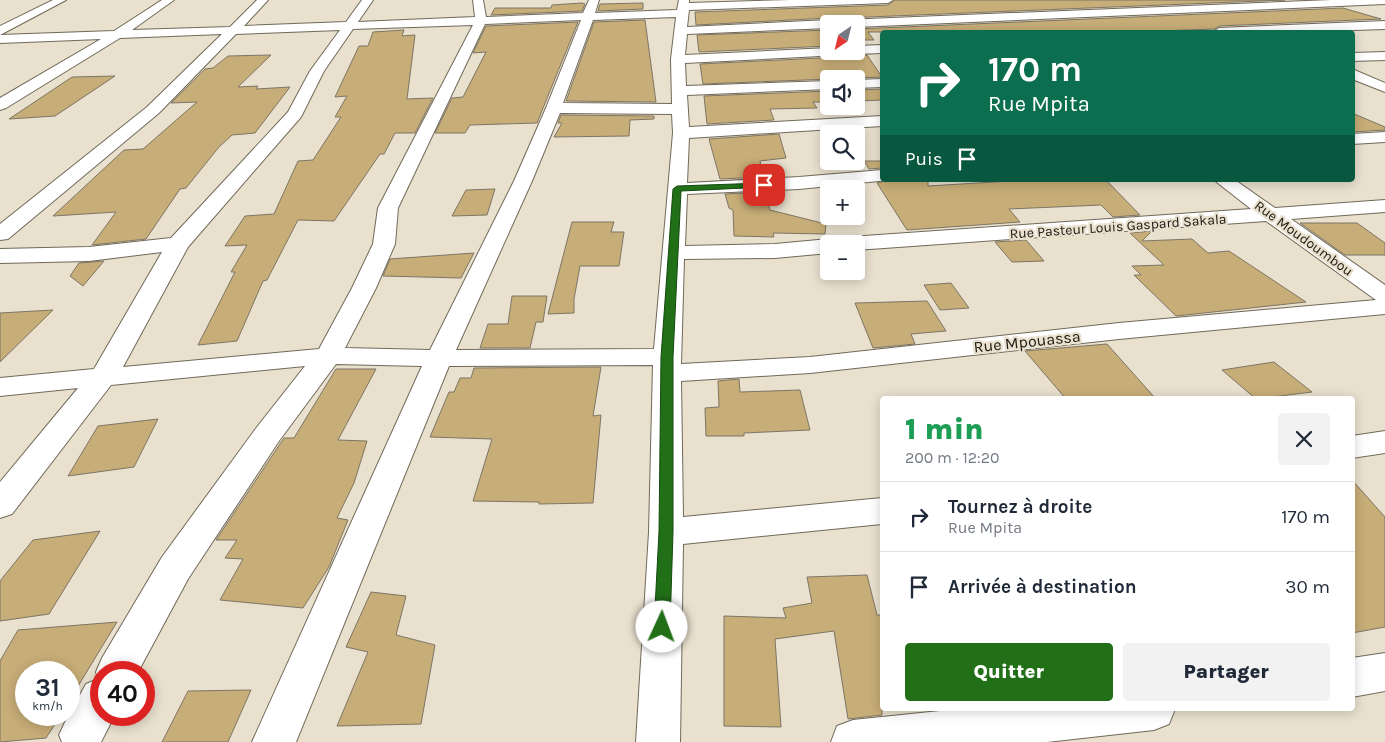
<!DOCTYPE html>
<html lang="fr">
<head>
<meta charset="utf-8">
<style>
  body { margin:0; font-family:Karla,sans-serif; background:#f2f2f3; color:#1f2937; height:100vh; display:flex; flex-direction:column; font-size:19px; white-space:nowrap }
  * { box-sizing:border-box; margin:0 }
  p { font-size:16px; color:#747a83 }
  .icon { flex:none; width:28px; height:28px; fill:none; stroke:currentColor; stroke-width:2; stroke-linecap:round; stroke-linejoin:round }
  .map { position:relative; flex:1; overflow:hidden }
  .side { position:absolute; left:880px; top:396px; width:475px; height:315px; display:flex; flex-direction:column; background:#fff; border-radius:5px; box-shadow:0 2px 12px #0003 }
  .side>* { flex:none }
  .banner { position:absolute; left:880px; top:30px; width:475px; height:152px; border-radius:5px; box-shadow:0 2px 12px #0003; background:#0b6e4f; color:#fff; overflow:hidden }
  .needle { width:32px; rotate:215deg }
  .tools { position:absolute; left:820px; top:15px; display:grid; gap:10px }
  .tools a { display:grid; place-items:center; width:45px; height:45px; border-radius:5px; background:#fff; box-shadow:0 2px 12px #0003; font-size:25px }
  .speed { position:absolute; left:15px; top:661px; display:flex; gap:10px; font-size:25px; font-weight:700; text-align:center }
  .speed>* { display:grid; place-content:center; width:65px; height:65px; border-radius:50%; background:#fff; box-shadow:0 2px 12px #0003; line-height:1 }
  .speed small { font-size:12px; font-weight:400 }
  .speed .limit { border:8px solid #d22; background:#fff; color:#111 }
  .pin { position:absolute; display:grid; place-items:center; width:42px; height:42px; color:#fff; margin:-21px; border-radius:10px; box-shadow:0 2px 8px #0006 }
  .me { position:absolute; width:55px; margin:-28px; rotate:2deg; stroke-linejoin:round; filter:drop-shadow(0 0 4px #0008) }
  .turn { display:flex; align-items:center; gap:18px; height:105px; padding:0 25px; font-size:22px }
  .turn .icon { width:65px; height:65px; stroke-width:2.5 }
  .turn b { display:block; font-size:35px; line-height:42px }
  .then { display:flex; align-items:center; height:48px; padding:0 25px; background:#0003; gap:10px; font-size:19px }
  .round { display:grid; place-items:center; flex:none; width:52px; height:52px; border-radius:5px; background:#f2f2f3 }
  .overview { display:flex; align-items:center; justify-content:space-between; height:85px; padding:0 25px }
  h1 { font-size:30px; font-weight:800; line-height:38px; color:#1e9e55 }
  .action { display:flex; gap:10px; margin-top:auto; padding:10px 25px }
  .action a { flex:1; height:58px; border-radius:5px; background:#217017; color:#fff; font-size:20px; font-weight:800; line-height:58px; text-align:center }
  .action a+a { background:#f2f2f3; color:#1f2937 }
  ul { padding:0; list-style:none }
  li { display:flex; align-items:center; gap:15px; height:70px; padding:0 25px; border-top:1px solid #e0e1e3 }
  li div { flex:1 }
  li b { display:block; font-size:19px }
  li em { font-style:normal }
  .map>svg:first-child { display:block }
</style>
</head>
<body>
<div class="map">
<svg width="1385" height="742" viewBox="0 0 1385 742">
  <rect width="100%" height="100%" fill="#e9e0ce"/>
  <path fill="#c7ad77" stroke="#7d7565" d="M895,0H1285L844,18L836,23L829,18L696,25L695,12L888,5Z
    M582,3L585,4L582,11L491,15L495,8H551L552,5Z
    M643,3V9L598,11L600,4Z
    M1343,8L1381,19L1219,26L1215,29L1130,32H868L874,40H861L865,44H856V29Z
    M645,20L656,102L566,101L594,22Z
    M578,22L537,123L470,125L465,133H435L452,98L463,97L486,52L473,53L486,26Z
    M404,30L402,36L415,35L407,99L433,98L415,133H395L384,154H380L334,221L298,220L267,280L263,281L237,341L198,345L235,272H231L247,245L225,246L245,216L274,214L298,161L313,160L341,117H335L347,96L335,97L359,46H368L373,32Z
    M829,30V46L699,52L697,35Z
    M848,51L856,56L867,55L882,77L703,84L700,64L840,57Z
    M271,55L238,87L258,86L256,89L290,87L255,133L232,135L219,147L186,188L180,189L146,239L92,245L116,212L53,216L124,150L143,149L197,102L171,103L205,69L213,68L228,56Z
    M115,76L55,116L9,119L72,77Z
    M882,89V100L856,101V90Z
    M829,91V102H813L817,108L770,109L774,120L707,124L704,96Z
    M1352,113L1385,127V130L1352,132Z
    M561,115L654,116V119L630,120L629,136L554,137L562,123H558Z
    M779,134L786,158L760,161L763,177L720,179L709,139Z
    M864,161H882V168L869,169Z
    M891,180H928V186L1027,180H1106L1140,215L1113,217L1101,205L1009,209L1020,222L907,230L877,183Z
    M495,189L487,215L452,216L466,190Z
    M766,192L770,210L826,224L825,234L773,233L774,237L734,236L733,210L729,208L725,194Z
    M572,222H614L611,232H624L619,266H580L574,299V313L548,314Z
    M1300,223H1357L1385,243V255H1345Z
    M1152,231L1142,241L1192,239L1208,253L1229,251L1306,302L1176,316L1134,275H1141L1132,266L1164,265L1130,233Z
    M1026,240L1044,261L1012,262L995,242Z
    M474,253L461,278L383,276L390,259Z
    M104,261L83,286L70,276L79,263Z
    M951,283L969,308L940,310L924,285Z
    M512,296H547L543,322H536L530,348H480L488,324H508Z
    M927,301L946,331L911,334L915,344L873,348L855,303Z
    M53,310L0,362V313Z
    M1107,344L1156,399H1066L1025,351Z
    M1274,362L1312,392L1256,399L1222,370Z
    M601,367L593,416L601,415L593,503L539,504V502L473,501L492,439L430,437L449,392H454L460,378H471L474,368Z
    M336,369H376L338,440L367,441L354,483L337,518L348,520L329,567L303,608L220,600L243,559L225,558L237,540H216L284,438H294Z
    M739,379L740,392L800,390L810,430L744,433V436H706L705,408L719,407L718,381Z
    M158,419L134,467L68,476L98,426Z
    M1352,480L1385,517V627L1352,633Z
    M100,531L49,614L0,621V581L33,540Z
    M867,575L877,615H882V715L848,719L834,631L775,639L781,727L724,726V616L786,618L783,608L812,603L807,577Z
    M371,592L406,596L396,635L435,645L421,724L337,726L368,652L346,647Z
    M117,622L69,701V672H26V715H61L46,738L0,742V661L18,630Z
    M251,690L228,742H162L188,691Z"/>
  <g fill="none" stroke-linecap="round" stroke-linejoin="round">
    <g stroke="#716959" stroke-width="2">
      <path id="minor" d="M53,0H66L0,35V26Z
        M162,0H174L132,30L230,27L257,0H268L244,26L346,22L362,0H373L358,22L475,17L473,0H483L486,17L583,13L589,0H599L595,13L677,10L679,0H689V3L791,0H893L888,3L689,10L687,27L829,20L835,24H829V28L687,34L685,55L829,48V51H846L840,55L685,63L686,86L829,81V89L687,95L689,127L882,116V126L689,138L687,183L799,177L882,170V180H889L799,189L687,194L685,246L775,244L829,239L838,244H829V253L775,258L684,259L681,364L810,357L1119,323L1376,300L1266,221L856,250V244H839L842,239L850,237L1251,209L1214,180H1235L1275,208L1385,200V212L1291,219L1385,285V314L1119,339L810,373L681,381L683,517L882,498V524L683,544L680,742H636L649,532L653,365L449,366L296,742H252L422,366L336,364L279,441L188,579L138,672H101V715H115L101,742H62L59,735L66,720L86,684L98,679L96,672L102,658L162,557L257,427L305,366L111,385L12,514L0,518V482L78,388L0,396V378L94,369L162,252L89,261L0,263V249L89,247L171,238L288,112L310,71L340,30L236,34L159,113L8,239L0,240V224L147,107L222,34L120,38L6,108L0,110V98L101,39L0,43V35L114,31ZM676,17L671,59L672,104L563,103L593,20ZM581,20L546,108L514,181L430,350L345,348L376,288L395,244L398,208L485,24ZM473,25L378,208L373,244L352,288L319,349L123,367L188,247L301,117L324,71L353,29ZM560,113L672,114L673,133L654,349L456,350L532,181Z
        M1331,0H1385V4L856,27V24H838L844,20Z
        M1385,21V29L1294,32H1213L1219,28Z
        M882,45V53L856,54L850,51H856V46Z
        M1385,52V60L1352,61V53Z
        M1352,69L1385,83V92L1352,79Z
        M882,79V87L856,88V80Z
        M1385,132V142L1352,144V134Z
        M1385,431V453L1352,458V436Z
        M1385,653V691L1352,697V658Z
        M959,709H1175L1169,724L1154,730L1047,742H831L837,726L853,720Z"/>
    </g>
    <use href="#minor" fill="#fff" fill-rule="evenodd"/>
  </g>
  <path fill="#217017" stroke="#15490f" d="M764,183L768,185L767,187L681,191L673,357V532L670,627L668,632L662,635L656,632L654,627L659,532L661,357L673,189L677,186Z"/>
  <g text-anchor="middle" stroke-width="4.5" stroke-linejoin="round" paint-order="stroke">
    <g font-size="14" fill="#1c1913" stroke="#e9e0ce">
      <text transform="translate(1118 226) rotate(-4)" y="5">Rue Pasteur Louis Gaspard Sakala</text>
      <text transform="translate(1304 238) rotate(36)" y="5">Rue Moudoumbou</text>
    </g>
    <g font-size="16" fill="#1c1913" stroke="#e9e0ce">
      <text transform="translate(1027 341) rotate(-6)" y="6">Rue Mpouassa</text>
    </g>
  </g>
</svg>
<div class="tools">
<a><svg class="needle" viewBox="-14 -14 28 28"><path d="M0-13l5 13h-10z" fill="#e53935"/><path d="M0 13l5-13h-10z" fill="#747a83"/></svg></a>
<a><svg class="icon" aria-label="sound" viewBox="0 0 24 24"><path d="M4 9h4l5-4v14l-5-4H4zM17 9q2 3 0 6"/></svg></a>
<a><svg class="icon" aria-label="search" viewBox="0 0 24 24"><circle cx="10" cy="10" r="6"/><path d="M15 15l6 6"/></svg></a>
<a>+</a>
<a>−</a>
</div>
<div class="speed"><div>31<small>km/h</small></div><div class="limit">40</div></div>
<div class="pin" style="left:764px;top:185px;background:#d93025"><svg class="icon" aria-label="arrive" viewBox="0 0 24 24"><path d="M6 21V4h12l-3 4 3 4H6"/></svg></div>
<svg class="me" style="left:662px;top:627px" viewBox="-20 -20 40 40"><circle r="19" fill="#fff"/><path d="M0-13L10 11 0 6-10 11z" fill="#217017"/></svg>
<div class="banner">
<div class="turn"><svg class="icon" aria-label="right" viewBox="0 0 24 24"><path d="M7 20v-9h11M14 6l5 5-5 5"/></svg><div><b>170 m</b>Rue Mpita</div></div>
<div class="then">Puis<svg class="icon" aria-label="arrive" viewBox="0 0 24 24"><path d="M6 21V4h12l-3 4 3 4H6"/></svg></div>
</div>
<section class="side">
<div class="overview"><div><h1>1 min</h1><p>200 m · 12:20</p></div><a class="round"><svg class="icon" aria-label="close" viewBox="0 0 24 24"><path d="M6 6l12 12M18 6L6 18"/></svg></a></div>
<ul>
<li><svg class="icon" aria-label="right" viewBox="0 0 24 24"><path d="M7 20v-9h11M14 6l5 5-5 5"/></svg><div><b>Tournez à droite</b><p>Rue Mpita</p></div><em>170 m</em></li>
<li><svg class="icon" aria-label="arrive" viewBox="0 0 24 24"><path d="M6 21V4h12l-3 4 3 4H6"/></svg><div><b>Arrivée à destination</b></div><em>30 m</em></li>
</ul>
<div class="action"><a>Quitter</a><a>Partager</a></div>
</section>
</div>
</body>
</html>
